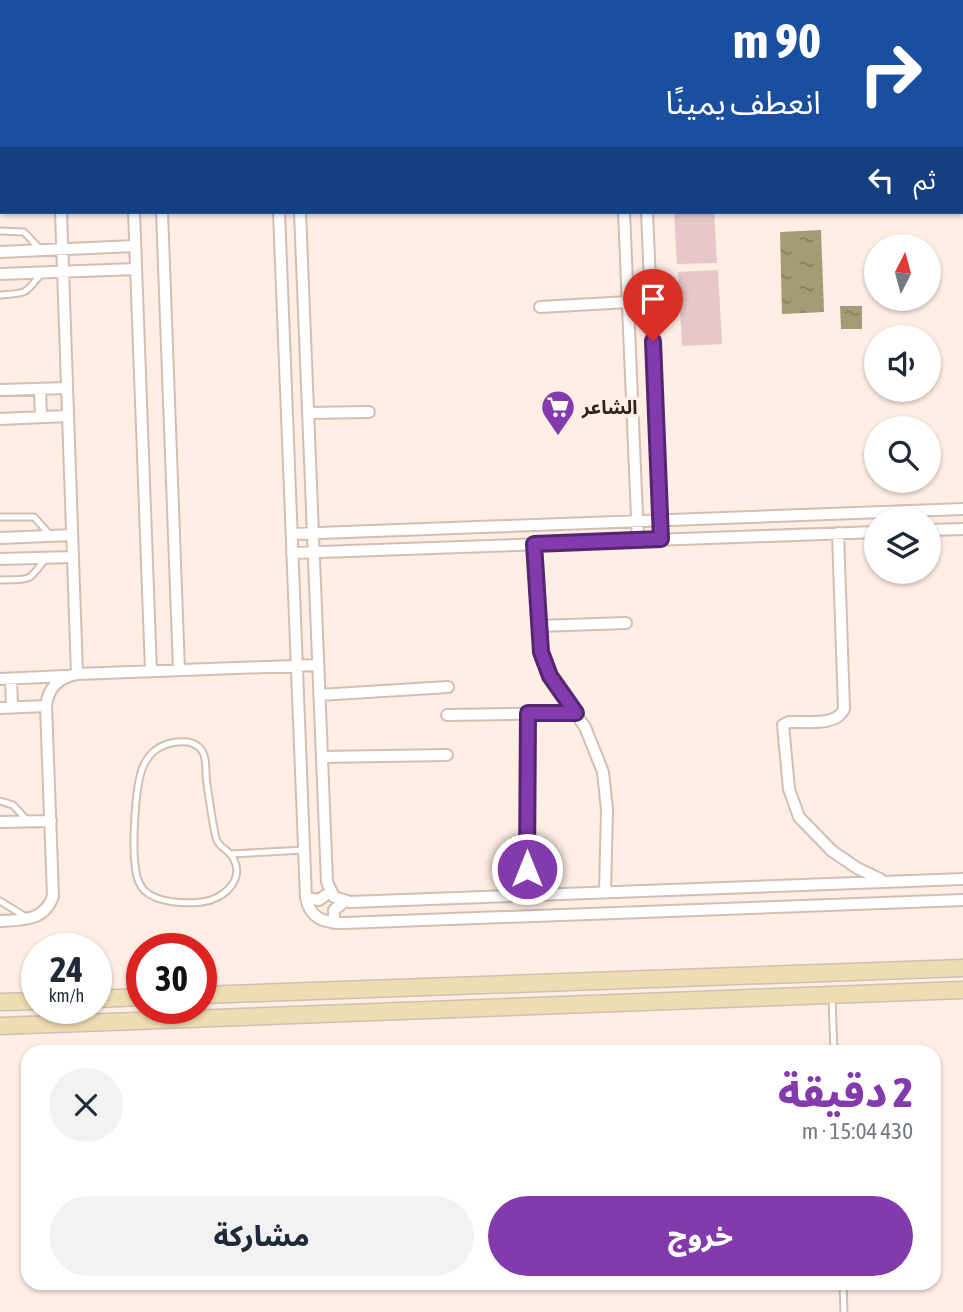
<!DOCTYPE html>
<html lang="ar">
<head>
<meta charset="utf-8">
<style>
  body { margin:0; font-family:"Asap Condensed","Noto Sans Arabic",sans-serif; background:#f2f2f3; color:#1f2937; direction:rtl; height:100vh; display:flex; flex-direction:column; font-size:26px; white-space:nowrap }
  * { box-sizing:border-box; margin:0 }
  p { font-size:23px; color:#747a83 }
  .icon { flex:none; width:38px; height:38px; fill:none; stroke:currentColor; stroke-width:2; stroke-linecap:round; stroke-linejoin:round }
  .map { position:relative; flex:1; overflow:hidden; direction:ltr }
  .side { position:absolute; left:21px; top:1045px; width:920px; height:245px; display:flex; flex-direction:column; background:#fff; border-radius:21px; box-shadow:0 2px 5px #0004; direction:rtl }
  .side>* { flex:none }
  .hud { position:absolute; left:0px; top:0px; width:964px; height:214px; box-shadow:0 2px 5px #0004; direction:rtl; background:#1a4fa0; color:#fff; overflow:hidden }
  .needle { width:46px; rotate:6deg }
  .tools { position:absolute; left:864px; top:234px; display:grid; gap:14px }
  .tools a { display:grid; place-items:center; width:77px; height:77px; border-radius:50%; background:#fff; box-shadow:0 2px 5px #0004; font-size:35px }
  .speed { position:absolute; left:21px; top:933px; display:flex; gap:14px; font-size:35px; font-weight:700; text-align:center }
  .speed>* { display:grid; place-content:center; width:91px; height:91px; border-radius:50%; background:#fff; box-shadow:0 2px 5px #0004; line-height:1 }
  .speed small { font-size:18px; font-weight:400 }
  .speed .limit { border:10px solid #d22; background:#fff; color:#111 }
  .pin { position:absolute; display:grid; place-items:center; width:60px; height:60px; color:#fff; margin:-72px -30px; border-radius:50% 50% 50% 0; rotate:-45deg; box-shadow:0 0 7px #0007 }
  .pin .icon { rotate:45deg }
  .me { position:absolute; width:77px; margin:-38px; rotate:0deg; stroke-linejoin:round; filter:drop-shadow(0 0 5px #0008) }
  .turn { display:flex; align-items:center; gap:24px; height:147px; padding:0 28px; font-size:32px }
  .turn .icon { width:91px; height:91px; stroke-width:2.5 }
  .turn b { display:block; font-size:49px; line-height:60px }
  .then { display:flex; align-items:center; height:66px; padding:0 28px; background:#0003; gap:14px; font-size:26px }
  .round { display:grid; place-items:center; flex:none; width:74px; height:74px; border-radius:37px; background:#f2f2f3 }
  .summary { display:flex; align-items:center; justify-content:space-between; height:119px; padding:0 28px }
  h1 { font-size:42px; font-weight:800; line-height:52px; color:#833aad }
  .button { display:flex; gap:14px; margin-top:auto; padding:14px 28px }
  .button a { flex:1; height:80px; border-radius:42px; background:#833aad; color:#fff; font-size:28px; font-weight:800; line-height:80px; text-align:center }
  .button a+a { background:#f2f2f3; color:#1f2937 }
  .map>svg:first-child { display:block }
</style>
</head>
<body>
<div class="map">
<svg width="963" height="1312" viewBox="0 0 963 1312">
  <defs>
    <pattern id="water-ripples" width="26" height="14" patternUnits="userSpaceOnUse" patternTransform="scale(1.75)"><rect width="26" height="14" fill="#a59c75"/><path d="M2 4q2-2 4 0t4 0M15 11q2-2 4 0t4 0" fill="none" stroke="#867f5f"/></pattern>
  </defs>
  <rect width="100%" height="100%" fill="#feeee4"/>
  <path fill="#e7c7c9" d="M674,212H714L717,263L677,264Z
    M718,270L722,344L682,346L678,272Z"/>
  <path fill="url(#water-ripples)" d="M821,230L824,312L782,314L780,232Z
    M840,306H862V329H841Z"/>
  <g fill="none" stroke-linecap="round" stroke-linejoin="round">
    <g stroke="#d2bfb2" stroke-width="9">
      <path id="lane" d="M871,0V2
        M18,2L19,0
        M0,10H2
        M0,231L24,232L39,248
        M0,295C27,293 24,295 41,274
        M0,517H34L51,536
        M0,580C32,579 27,583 46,558
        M188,742C211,747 204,767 207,785C210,803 212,822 216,838C219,849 229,849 233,858C246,880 222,900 202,902C185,904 158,903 145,891C140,886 137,879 136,872C132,850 134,778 146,761C155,746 171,741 188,742Z
        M0,801L13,805L26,819
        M231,854L304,850
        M0,901L26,917
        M832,998L834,1052
        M843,1283L844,1312"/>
    </g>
    <g stroke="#d2bfb2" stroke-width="14">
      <path id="street" d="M53,0V2
        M126,0V2
        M155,0V2
        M271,0V2
        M292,0V2
        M615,0V2
        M639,0V2
        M962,100H963
        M0,105H2
        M962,125H963
        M0,133H2
        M61,212L77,674
        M134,212L151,671
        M162,212L179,670
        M279,212L306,898C310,919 325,923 344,923L963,900
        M300,212L327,882L334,897L350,902L963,879
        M624,212L638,540
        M647,212L661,539
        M0,252L135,246
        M0,274L136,269
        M540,307L628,302
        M40,389L41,417
        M0,390L67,388
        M308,413L369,412
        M0,419L68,416
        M929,530L963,529
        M838,533L844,709C836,727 806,721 789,722L783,725L789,789L799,817L832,851L857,868L880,879
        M292,534L963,509
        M0,538L72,535
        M534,544L539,639L545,664L557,688L585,727L603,772L607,810L605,892
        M292,553L877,532
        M0,559L73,557
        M538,626L626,623
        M0,679L65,676
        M11,679L12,707
        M319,695L448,687
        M0,708L46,706
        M447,715L576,713
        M322,757L447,755
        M0,822L51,821
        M526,895L528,714
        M306,898L319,900L330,892
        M0,921C22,920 45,921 53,896L46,706C48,688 59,677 77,674L318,665
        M334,923V910L344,902"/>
    </g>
    <g stroke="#d2bfb2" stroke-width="19">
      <path id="secondary" d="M201,995L963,968
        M96,999L142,997
        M0,1002L37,1001
        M0,1026L963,990"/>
    </g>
    <use href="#lane" stroke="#fff" stroke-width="5"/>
    <use href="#street" stroke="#fff" stroke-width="10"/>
    <use href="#secondary" stroke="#eedcb2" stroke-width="16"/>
  </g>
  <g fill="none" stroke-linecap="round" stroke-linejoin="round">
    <g stroke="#552670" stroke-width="18">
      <path id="route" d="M527,869L528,713H576L550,676L541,652L534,544L661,539L653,341"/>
    </g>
    <use href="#route" stroke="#833aad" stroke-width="12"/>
  </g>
  <defs>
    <g id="supermarket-pin" transform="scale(1.75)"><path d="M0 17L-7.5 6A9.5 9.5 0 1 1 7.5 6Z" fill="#833aad" stroke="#feeee4"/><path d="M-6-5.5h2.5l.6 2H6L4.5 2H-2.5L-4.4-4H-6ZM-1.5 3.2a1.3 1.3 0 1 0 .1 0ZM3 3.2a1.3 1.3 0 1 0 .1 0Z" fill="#fff"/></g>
  </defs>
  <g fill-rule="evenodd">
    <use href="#supermarket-pin" x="558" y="407"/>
  </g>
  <g text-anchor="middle" stroke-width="7" stroke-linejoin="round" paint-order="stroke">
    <g font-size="19" font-weight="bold" fill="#29221d" stroke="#feeee4" text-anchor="start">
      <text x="582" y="414">الشاعر</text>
    </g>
  </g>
</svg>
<div class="tools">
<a><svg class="needle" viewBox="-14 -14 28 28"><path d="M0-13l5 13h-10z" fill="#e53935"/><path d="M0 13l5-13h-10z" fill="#747a83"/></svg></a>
<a><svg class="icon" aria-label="sound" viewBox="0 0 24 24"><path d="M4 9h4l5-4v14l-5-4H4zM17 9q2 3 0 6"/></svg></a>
<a><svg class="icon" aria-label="search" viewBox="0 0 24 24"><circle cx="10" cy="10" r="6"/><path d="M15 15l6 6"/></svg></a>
<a><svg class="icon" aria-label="layers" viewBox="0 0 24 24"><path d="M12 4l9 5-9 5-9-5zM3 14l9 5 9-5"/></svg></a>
</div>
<div class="speed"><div>24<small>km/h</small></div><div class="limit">30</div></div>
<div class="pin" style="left:653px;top:341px;background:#d93025"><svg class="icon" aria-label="arrive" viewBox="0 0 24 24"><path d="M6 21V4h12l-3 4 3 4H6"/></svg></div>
<svg class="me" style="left:527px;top:869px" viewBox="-20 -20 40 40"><circle r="17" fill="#833aad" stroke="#fff" stroke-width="3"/><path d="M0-11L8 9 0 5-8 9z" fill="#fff"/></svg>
<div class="hud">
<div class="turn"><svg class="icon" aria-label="right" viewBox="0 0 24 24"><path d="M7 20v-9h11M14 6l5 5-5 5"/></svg><div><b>90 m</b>انعطف يمينًا</div></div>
<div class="then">ثم<svg class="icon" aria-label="left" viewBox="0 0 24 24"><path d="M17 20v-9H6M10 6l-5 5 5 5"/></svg></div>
</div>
<section class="side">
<div class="summary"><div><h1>2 دقيقة</h1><p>430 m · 15:04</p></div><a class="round"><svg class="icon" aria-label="close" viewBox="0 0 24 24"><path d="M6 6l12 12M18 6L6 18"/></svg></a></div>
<div class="button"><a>خروج</a><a>مشاركة</a></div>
</section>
</div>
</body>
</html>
